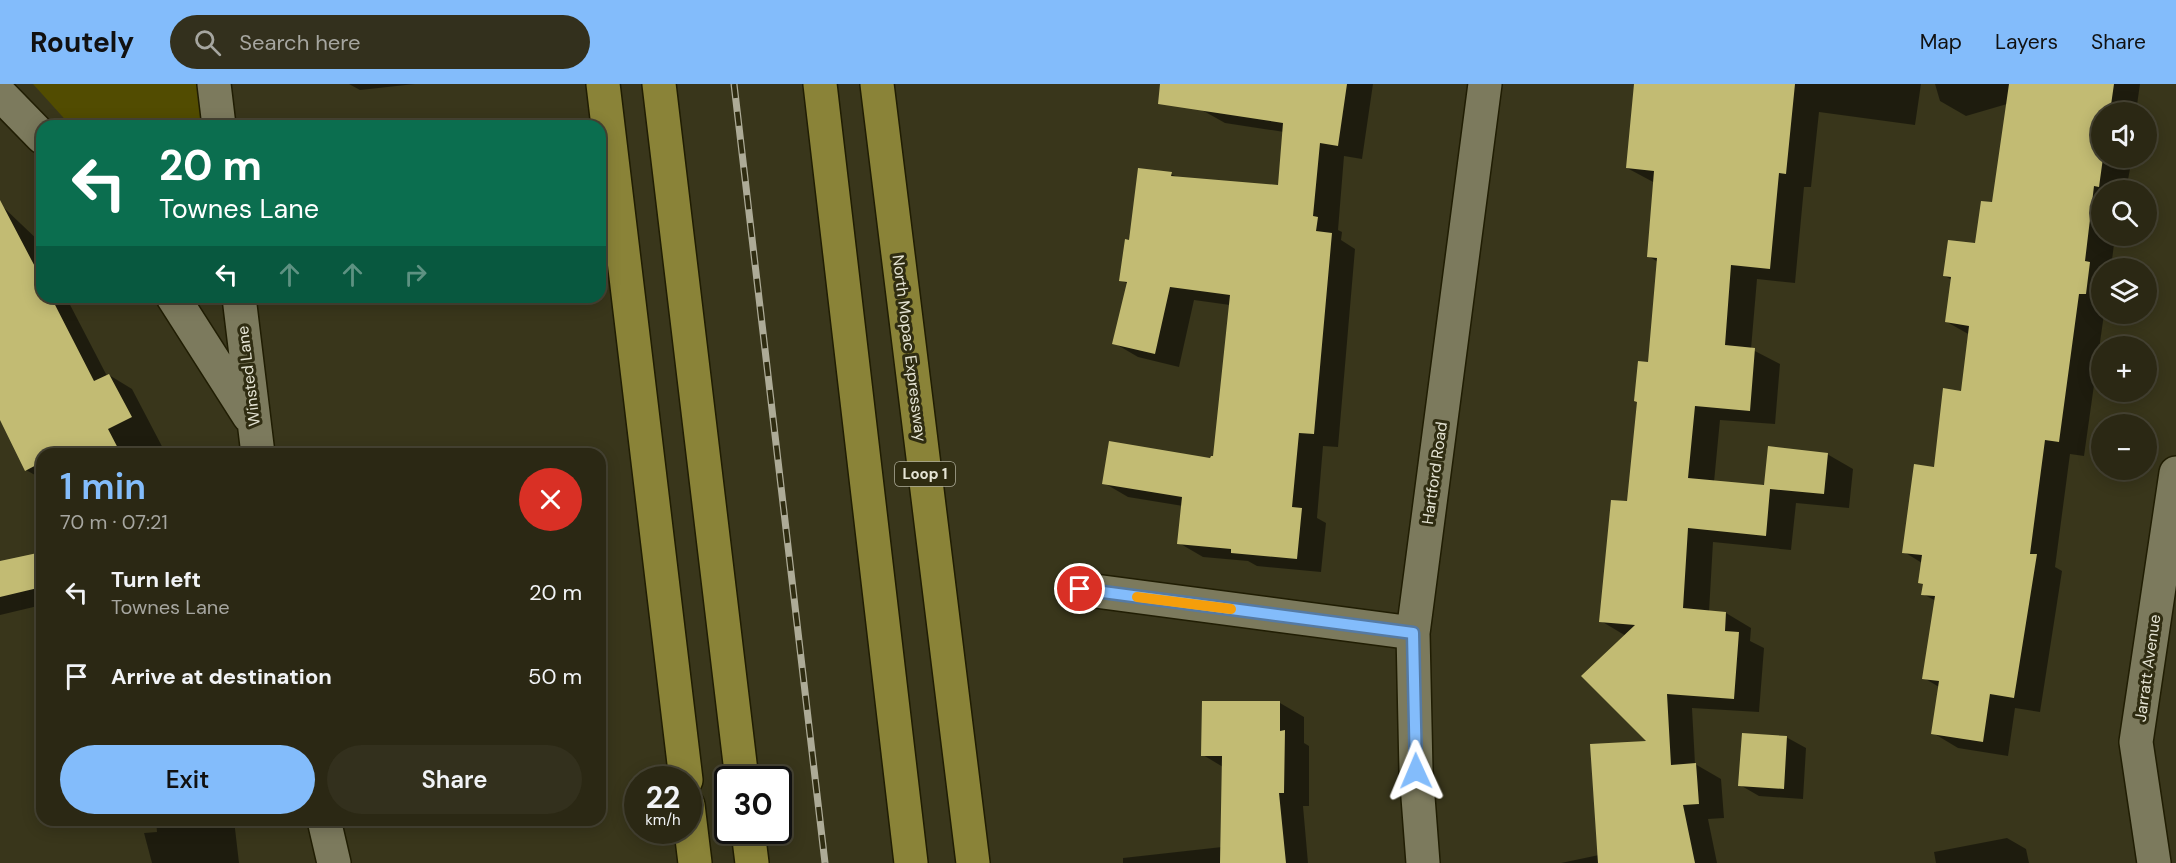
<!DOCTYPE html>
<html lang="en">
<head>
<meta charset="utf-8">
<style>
  body { margin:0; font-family:"DM Sans",sans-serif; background:#33301d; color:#f1f3f6; height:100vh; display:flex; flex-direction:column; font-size:22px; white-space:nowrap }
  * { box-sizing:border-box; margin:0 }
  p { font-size:20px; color:#a6a6a0 }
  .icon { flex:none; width:33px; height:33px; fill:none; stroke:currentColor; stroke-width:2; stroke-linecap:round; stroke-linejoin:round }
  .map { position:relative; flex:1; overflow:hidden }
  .panel { position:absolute; left:36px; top:364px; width:570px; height:378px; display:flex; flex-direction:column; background:#2b2814; border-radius:18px; box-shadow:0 3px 15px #0003,0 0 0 2px #474434 }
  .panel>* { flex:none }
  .banner { position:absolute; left:36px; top:36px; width:570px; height:183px; border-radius:18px; box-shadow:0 3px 15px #0003,0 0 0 2px #474434; background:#0b6e4f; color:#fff; overflow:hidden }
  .fabs { position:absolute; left:2091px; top:18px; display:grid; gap:12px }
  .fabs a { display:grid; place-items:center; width:66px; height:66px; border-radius:50%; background:#2b2814; box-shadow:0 3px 15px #0003,0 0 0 2px #474434; font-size:30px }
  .speed { position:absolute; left:624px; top:682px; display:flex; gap:12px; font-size:30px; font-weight:700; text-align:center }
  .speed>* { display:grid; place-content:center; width:78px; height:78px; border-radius:50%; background:#2b2814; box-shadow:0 3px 15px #0003,0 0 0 2px #474434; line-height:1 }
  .speed small { font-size:15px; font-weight:400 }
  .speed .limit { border:3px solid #111; border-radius:9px; background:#fff; color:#111 }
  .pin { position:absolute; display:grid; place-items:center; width:51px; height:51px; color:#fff; margin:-26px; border:3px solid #fff; border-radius:50%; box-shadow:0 2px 6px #0007 }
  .me { position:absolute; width:66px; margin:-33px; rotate:359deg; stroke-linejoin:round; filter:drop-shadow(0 0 4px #0008) }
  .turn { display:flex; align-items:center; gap:21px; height:126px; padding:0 24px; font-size:27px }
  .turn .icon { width:78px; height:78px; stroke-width:2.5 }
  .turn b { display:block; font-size:42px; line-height:51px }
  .lanes { display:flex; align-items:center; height:57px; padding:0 24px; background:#0003; justify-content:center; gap:30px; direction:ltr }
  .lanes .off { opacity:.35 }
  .round { display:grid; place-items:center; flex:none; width:63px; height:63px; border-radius:32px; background:#33301d }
  .overview { display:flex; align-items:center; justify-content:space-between; height:102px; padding:0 24px }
  h1 { font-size:36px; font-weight:600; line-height:45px; color:#83bcfb }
  .action { display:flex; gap:12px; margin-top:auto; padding:12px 24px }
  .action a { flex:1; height:69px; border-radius:36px; background:#83bcfb; color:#111; font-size:24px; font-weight:600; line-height:69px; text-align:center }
  .action a+a { background:#33301d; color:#f1f3f6 }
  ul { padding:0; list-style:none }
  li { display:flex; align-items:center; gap:18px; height:84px; padding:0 24px }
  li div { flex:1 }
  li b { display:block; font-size:22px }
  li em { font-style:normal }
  header { display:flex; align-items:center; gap:36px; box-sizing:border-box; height:84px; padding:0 30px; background:#83bcfb; color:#111 }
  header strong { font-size:28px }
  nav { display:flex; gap:33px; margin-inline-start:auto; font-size:21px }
  .search { width:420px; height:54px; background:#33301d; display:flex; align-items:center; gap:15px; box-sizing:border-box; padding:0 21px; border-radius:33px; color:#a6a6a0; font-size:22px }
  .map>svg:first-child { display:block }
</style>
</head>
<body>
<header>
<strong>Routely</strong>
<div class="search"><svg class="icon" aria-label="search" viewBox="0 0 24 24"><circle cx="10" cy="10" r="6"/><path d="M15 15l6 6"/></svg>Search here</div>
<nav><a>Map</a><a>Layers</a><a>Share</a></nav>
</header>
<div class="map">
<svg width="2176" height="779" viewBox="0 0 2176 779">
  <rect width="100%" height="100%" fill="#39361b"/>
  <path fill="#524c01" d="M33,0H200L205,42H71Z"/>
  <path fill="#0007" d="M349,0H415L360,6Z
    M1204,0H1373L1362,75L1344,72L1338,146L1342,148L1341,156L1355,165L1338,363L1323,362L1317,434L1326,439L1321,488L1257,482L1248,477L1203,473L1179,459L1183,422L1128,413L1104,399L1212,376L1214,374L1230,221L1194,216L1179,283L1138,273L1114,259L1128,200L1121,196L1130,158L1171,90L1179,94L1280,102L1284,48L1225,39L1200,25Z
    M1666,0H1921L1915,41L1819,28L1811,103H1804L1795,199L1757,195L1751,265L1780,280L1775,340L1720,336L1714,398L1765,403L1827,370L1853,385L1849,424L1796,419L1791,466L1713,458L1709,528L1726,529L1751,544L1750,557L1764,564L1759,628L1692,624L1695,680L1721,695L1724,734L1708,735L1717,779H1561L1599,771L1649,658L1626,552L1601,537L1628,418L1650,279L1658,178L1648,172L1655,99L1627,84Z
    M1935,0H2140L2136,28H2102V74H2131L2130,85L2126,106H2102V152H2115L2111,184H2102V230H2104L2084,372L2070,370L2055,483L2062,487L2040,628L2015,624L2008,672L1958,664L1933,649L1939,603L1924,594L1936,517L1923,510L1925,501L1919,498L1922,479L1904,468L1962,308L1970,251L1947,238L1952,196L1945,192L1976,161L1993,120L2007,20L1966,32L1940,17Z
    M0,120L42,160V213H66L107,292L109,291L132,305L166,370H42V395L26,386L0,333Z
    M42,469V521L0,531V479Z
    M1280,619L1304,633V659L1309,662V722H1303L1308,779H1123V774L1222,763L1223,683L1203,671Z
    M1786,653L1806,664L1803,715L1759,712L1740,701Z
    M156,736H234L239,779H152L144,749L157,748Z
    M2007,754L2026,765L2029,779H1936L1934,768Z"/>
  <path fill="#c2bb73" d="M1160,0H1347L1338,62L1320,59L1313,132L1318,133L1316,147L1332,149L1314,350L1299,349L1292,423L1302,424L1297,475L1231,469V465L1177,460L1182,413L1102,400L1109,357L1210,374L1211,372H1213L1230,211L1170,203L1155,270L1112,260L1127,198L1119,197L1125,155L1129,156L1138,84L1172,88L1171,92L1278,101L1283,39L1158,20Z
    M1634,0H1795L1786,90L1779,89L1770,185L1731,181L1725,261L1755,264L1750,327L1695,322L1688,394L1764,401L1768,362L1828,369L1824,410L1770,405L1766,452L1688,444L1683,524L1726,528L1725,547L1739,548L1734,615L1667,610L1671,681L1696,679L1699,720L1683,721L1695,779H1598L1590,660L1646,657L1581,592L1635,541L1599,538L1611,416L1627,417L1637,318L1634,317L1638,277L1648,278L1657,174L1647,173L1654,87L1626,84Z
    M2009,0H2114L2110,28H2102V74H2103L2099,103L2094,102L2085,177L2090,178L2086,210H2079L2059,358L2045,356L2030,470H2037L2014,614L1990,610L1983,658L1931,650L1939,597L1922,595L1935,512L1921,511L1923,500L1918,499L1922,471L1902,469L1914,380L1934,383L1943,304L1961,307L1969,242L1945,238L1951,193L1943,192L1948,156L1975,159L1981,117L1992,118Z
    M0,116L42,196V213H51L94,297L109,290L132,333L108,345L121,370H42V378L25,387L0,336Z
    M42,468V503L0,513V477Z
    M1202,617H1280V647L1285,646L1284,709H1279L1286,779H1220L1222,672H1201Z
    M1742,649L1787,652L1784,705L1738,702Z"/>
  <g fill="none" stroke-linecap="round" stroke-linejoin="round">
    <g stroke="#201d03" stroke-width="36">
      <path id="minor" d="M214,0L219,42
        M0,10L42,53
        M173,213L249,332
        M239,213L258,370
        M1080,505L1413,549
        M324,736L334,779
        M1423,779L1416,687L1413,549L1485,0
        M2154,779L2136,658L2176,389"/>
    </g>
    <g stroke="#201d03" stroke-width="36">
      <path id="highway" d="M603,0L686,696
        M659,0L742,696
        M820,0L911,779
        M877,0L973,779
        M688,721L695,779
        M748,747L752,779"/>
    </g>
    <use href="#minor" stroke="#7c7a5d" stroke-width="33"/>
    <use href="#highway" stroke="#8a8338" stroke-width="33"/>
    <g stroke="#adab97" stroke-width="7">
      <path id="rail" d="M734,0L825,779"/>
    </g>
    <use href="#rail" stroke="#2f2c11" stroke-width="4.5" stroke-dasharray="14" stroke-linecap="butt"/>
  </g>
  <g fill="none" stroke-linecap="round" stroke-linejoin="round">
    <g stroke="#557aa3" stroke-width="15">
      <path id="route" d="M1080,505L1413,549L1416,687"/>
    </g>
    <use href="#route" stroke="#83bcfb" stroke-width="10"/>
    <path stroke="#f59e0b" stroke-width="10" d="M1137,513L1231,525"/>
  </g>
  <g text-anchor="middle" stroke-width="6" stroke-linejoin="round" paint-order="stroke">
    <rect fill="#2f2c11" stroke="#aead9a" stroke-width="1.5" x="895" y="378" width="60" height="24" rx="4.5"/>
    <g font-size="15" font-weight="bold" fill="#e5e4d4">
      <text x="925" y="395">Loop 1</text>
    </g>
    <g font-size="16" fill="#e5e4d4" stroke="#2f2c11">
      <text transform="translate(910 264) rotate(83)" y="6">North Mopac Expressway</text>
      <text transform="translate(248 292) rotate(-97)" y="6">Winsted Lane</text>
      <text transform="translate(1434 389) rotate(-82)" y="6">Hartford Road</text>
      <text transform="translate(2147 584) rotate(-82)" y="6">Jarratt Avenue</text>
    </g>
  </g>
</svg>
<div class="fabs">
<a><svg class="icon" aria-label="sound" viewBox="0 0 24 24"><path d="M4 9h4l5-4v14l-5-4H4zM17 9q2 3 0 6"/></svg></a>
<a><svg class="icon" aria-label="search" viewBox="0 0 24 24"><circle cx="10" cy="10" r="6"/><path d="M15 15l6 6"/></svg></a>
<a><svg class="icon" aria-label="layers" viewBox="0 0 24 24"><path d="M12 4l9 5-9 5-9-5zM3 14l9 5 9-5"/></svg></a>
<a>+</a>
<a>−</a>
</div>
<div class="speed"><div>22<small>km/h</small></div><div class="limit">30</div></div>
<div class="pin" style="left:1080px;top:505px;background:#d93025"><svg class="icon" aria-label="arrive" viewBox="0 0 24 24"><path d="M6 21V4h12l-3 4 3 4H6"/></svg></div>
<svg class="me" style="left:1416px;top:687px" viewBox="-20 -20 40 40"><path d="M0-17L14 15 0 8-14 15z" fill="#83bcfb" stroke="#fff" stroke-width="4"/></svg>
<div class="banner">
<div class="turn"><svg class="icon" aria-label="left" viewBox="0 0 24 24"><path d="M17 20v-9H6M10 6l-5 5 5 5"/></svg><div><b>20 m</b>Townes Lane</div></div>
<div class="lanes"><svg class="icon" aria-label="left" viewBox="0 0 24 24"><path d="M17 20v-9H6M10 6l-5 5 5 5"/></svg><svg class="icon off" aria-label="ahead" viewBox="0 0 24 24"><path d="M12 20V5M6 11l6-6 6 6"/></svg><svg class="icon off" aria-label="ahead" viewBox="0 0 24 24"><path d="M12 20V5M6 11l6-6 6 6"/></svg><svg class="icon off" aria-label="right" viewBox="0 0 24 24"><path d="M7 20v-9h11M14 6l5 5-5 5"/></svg></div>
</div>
<section class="panel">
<div class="overview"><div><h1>1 min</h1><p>70 m · 07:21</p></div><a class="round" style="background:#d93025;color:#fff"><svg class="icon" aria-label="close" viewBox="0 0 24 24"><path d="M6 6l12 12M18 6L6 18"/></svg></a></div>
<ul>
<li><svg class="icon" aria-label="left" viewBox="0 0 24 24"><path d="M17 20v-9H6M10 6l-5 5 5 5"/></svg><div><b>Turn left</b><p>Townes Lane</p></div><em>20 m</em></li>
<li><svg class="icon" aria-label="arrive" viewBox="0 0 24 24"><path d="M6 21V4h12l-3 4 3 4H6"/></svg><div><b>Arrive at destination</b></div><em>50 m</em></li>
</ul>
<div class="action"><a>Exit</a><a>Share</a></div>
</section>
</div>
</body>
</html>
